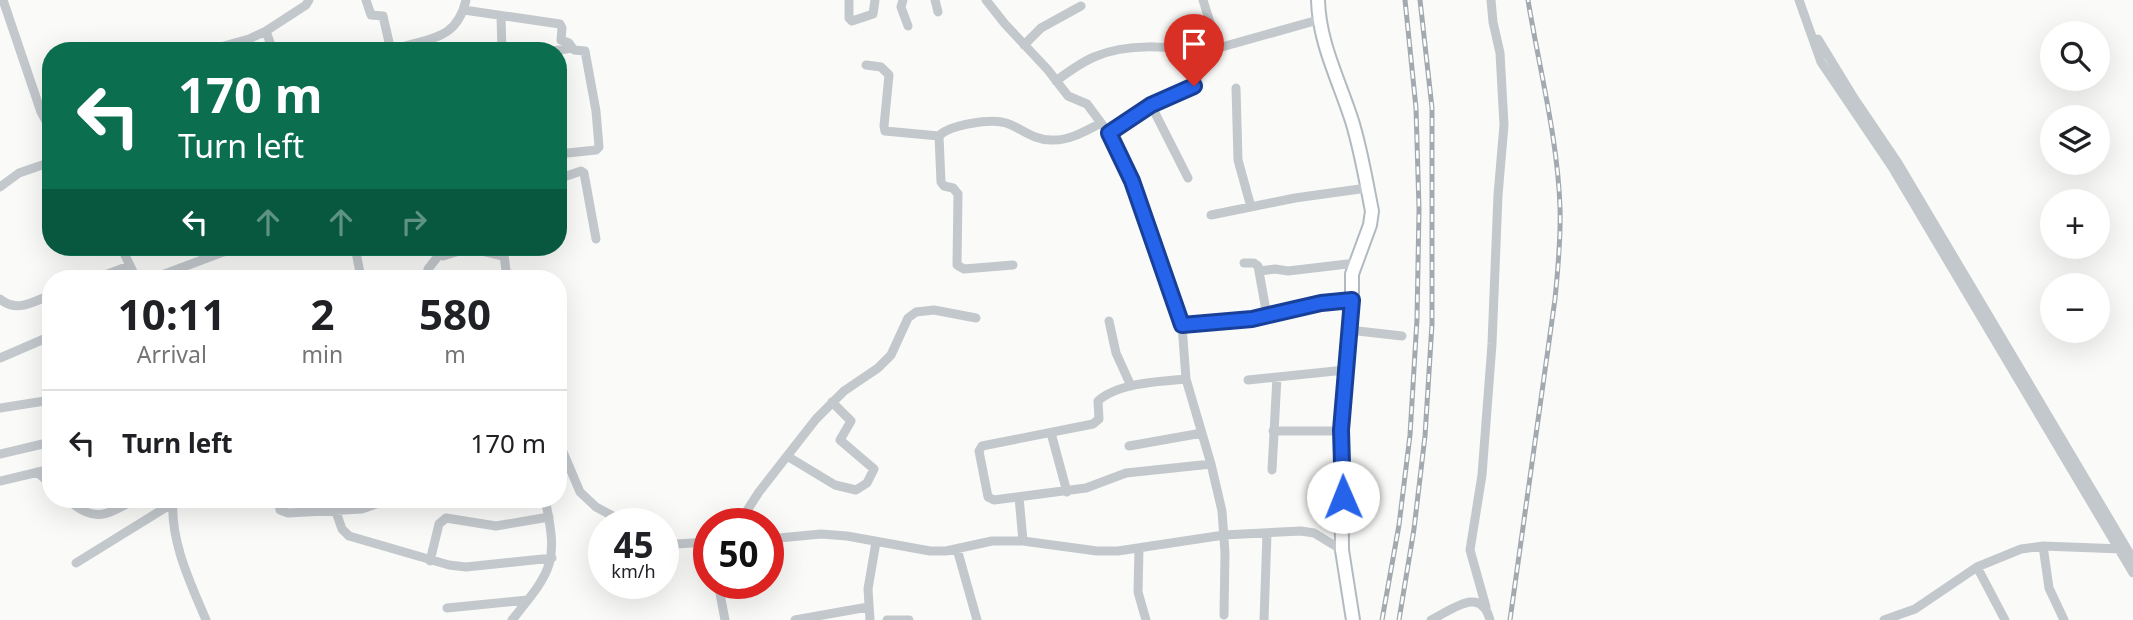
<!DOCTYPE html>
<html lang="en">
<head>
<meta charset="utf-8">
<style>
  body { margin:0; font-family:"Noto Sans",sans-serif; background:#f2f2f2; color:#202124; height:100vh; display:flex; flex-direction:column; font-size:26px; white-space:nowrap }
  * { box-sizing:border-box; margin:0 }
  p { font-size:23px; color:#757577 }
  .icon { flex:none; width:38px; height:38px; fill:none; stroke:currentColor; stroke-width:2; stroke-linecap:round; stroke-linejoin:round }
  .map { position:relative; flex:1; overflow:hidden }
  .side { position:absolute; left:42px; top:270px; width:525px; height:238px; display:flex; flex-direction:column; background:#fff; border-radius:28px; box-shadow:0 7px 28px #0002 }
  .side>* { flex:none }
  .hud { position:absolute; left:42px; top:42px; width:525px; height:214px; border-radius:28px; box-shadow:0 7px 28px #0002; background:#0b6e4f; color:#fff; overflow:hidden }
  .fabs { position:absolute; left:2040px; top:21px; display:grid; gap:14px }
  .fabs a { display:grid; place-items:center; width:70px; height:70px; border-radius:50%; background:#fff; box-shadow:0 7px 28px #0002; font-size:35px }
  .speed { position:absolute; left:588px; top:508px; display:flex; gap:14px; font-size:35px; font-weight:700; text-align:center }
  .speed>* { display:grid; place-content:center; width:91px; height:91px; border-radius:50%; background:#fff; box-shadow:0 7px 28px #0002; line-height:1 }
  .speed small { font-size:18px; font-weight:400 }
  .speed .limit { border:10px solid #d22; background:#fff; color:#111 }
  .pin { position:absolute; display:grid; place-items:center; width:60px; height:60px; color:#fff; margin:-72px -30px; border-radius:50% 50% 50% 0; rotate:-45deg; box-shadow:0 0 7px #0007 }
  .pin .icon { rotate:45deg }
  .me { position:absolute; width:77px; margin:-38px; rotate:359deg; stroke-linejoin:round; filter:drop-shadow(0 0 5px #0008) }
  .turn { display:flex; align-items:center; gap:24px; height:147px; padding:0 21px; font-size:32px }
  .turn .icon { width:91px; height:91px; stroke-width:2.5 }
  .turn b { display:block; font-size:49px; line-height:60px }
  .lanes { display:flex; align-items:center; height:66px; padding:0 21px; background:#0003; justify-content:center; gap:35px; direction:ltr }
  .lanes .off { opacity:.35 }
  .eta { display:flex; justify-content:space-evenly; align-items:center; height:119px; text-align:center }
  .eta b { font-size:42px; font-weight:700; line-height:49px }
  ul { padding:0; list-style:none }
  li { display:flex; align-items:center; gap:21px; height:105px; padding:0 21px; border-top:2px solid #e0e0e0 }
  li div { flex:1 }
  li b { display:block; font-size:26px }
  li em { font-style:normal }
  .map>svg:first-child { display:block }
</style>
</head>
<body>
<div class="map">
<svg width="2133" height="620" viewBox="0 0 2133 620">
  <rect width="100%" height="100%" fill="#fafaf8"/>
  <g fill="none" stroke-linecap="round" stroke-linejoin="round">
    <g stroke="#b3babf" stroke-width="16">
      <path id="secondary" d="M1318,0C1319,43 1339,80 1352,121C1361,150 1366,181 1372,211L1370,225L1352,274V300L1341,431L1342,550L1353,620"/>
    </g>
    <path stroke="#c3c8cc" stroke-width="9" d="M3,0L41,112L51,130
      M366,0L371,15L383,16L391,51
      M849,0V18L852,21L873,14L875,0
      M903,0L901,7L908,26
      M935,0L938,12
      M986,0L1005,24L1048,70L1068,96L1087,104L1104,127
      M1203,0L1218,48
      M1799,0L1821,62L1892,167L2133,573
      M464,10L560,24L562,28L561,40L569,43L574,50L585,51L596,111L599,147L596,150L558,154
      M501,16L502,51
      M266,31L273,51
      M1818,39L1854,98L1898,163L2133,559
      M1024,45L1041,28L1081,6
      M206,51L249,39L266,31L306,5L309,0
      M391,51C424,37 456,44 466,0
      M553,51L572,48
      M866,65L881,67L889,75L884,126L885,131L939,136
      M1056,81C1068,72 1080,63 1094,57C1124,44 1173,43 1203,57
      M1236,88L1238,160L1251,207
      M1151,105L1188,178
      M558,179L581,171L584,173L596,239
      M0,187L19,173L51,162
      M1211,215L1295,198L1367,188
      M121,247L136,278
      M355,247L361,278
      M431,247L443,256L469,248L503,256
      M503,247L507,278
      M1244,263H1254L1258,266L1267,316
      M1013,265L964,269L957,265L958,194L953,188L944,186L941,182L939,136C949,125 991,118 1006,123C1021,128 1033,140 1051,140C1069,141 1086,131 1101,123
      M1260,271L1275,269L1288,271L1356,263
      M97,278L129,266
      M154,278L223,252L247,247
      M433,278L428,269L439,255
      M0,299C17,313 32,302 51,295
      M1109,321L1116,353L1131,386
      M1182,325L1252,319L1321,303L1352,300
      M1349,330L1402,336
      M0,358L51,336
      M1186,379C1161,381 1118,383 1098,401L1099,419L1093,424L982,446L979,451L988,497L994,500L1086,488L1126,473L1211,464
      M1248,380L1345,370
      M0,408L51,400
      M1273,431H1341
      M1051,433L1067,492
      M558,440L580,492L596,507L626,523
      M1129,446L1202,433
      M0,454L51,442
      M787,456L835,485L856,490L867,483L874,469L840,440L851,421L832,402
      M1272,470L1277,377
      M37,472L51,484
      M0,481L51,469
      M1019,497L1023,541
      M67,499C95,524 106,515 136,499
      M173,499C170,541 190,582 206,620
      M278,499L280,510L288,513L362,509L390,499
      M336,512L342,529L349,536L449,565L466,567L552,558
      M739,523L759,492L816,419L844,391L878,368L891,355L908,318L916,312L934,310L976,318
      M768,539L821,534L847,536L930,551H946L992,541H1023L1097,551H1118L1224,535L1301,531L1314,533L1342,550
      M663,541L676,544L709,542
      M2043,546L2049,588L2064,620
      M1139,548L1138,592L1146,620
      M957,549L977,620
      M430,561L439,524L446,518L496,526L549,517
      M76,563L173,503
      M1977,567L2005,620
      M718,583L725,620
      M1486,607L1470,550L1482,475L1492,344L1498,195L1504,125L1500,53L1493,22L1491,0
      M447,608L527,600
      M1224,615L1225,553L1222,511L1211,464L1186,379L1182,325L1173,305L1132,181L1109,133L1151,105L1191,89L1197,81L1203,57L1211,50L1318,20
      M512,620C552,570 559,564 545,499
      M795,620L868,607
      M870,620L868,589L876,542
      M887,620H909
      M1264,620L1267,533
      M1431,620C1452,610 1481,585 1490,620
      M1884,620L1915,609L1977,567L2021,549L2043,546L2122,549"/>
    <use href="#secondary" stroke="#fff" stroke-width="12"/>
    <g stroke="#a2aab0" stroke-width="5">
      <path id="rail" d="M1382,620L1399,525L1410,435L1417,319L1419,209L1416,108L1405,0
        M1399,620L1414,529L1425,436L1432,324V108L1420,0
        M1510,620L1555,299C1558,269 1561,238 1560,208C1558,140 1539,67 1528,0"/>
    </g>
    <use href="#rail" stroke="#fff" stroke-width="2.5" stroke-dasharray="8" stroke-linecap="butt"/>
  </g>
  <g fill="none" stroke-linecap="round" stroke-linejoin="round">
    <g stroke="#184099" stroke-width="18">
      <path id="route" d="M1194,86L1151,105L1109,133L1132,181L1182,325L1252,319L1321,303L1352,300L1341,430L1343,497"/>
    </g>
    <use href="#route" stroke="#2563eb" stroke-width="12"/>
  </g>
</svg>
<div class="fabs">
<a><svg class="icon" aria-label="search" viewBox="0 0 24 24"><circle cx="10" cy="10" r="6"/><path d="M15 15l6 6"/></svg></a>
<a><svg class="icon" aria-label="layers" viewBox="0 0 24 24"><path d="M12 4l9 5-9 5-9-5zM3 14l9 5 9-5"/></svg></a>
<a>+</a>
<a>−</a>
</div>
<div class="speed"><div>45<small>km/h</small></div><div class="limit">50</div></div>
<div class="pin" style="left:1194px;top:86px;background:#d93025"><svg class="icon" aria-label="arrive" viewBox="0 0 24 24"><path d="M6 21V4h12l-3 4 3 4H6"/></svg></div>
<svg class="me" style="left:1343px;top:497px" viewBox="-20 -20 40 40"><circle r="19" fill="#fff"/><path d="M0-13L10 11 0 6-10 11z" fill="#2563eb"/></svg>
<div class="hud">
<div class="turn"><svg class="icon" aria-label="left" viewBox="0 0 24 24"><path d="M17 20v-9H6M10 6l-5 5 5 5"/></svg><div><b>170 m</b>Turn left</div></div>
<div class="lanes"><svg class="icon" aria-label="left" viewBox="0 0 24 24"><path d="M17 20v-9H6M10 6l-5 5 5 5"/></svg><svg class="icon off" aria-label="ahead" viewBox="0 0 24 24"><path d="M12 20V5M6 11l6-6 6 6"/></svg><svg class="icon off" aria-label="ahead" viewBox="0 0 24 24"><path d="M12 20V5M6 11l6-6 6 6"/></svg><svg class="icon off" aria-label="right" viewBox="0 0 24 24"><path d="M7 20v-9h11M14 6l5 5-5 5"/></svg></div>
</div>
<section class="side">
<div class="eta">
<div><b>10:11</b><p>Arrival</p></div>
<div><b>2</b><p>min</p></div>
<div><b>580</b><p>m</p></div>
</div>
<ul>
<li><svg class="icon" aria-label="left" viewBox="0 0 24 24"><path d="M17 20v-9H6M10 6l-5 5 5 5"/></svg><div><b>Turn left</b></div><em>170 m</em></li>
</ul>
</section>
</div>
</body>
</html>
